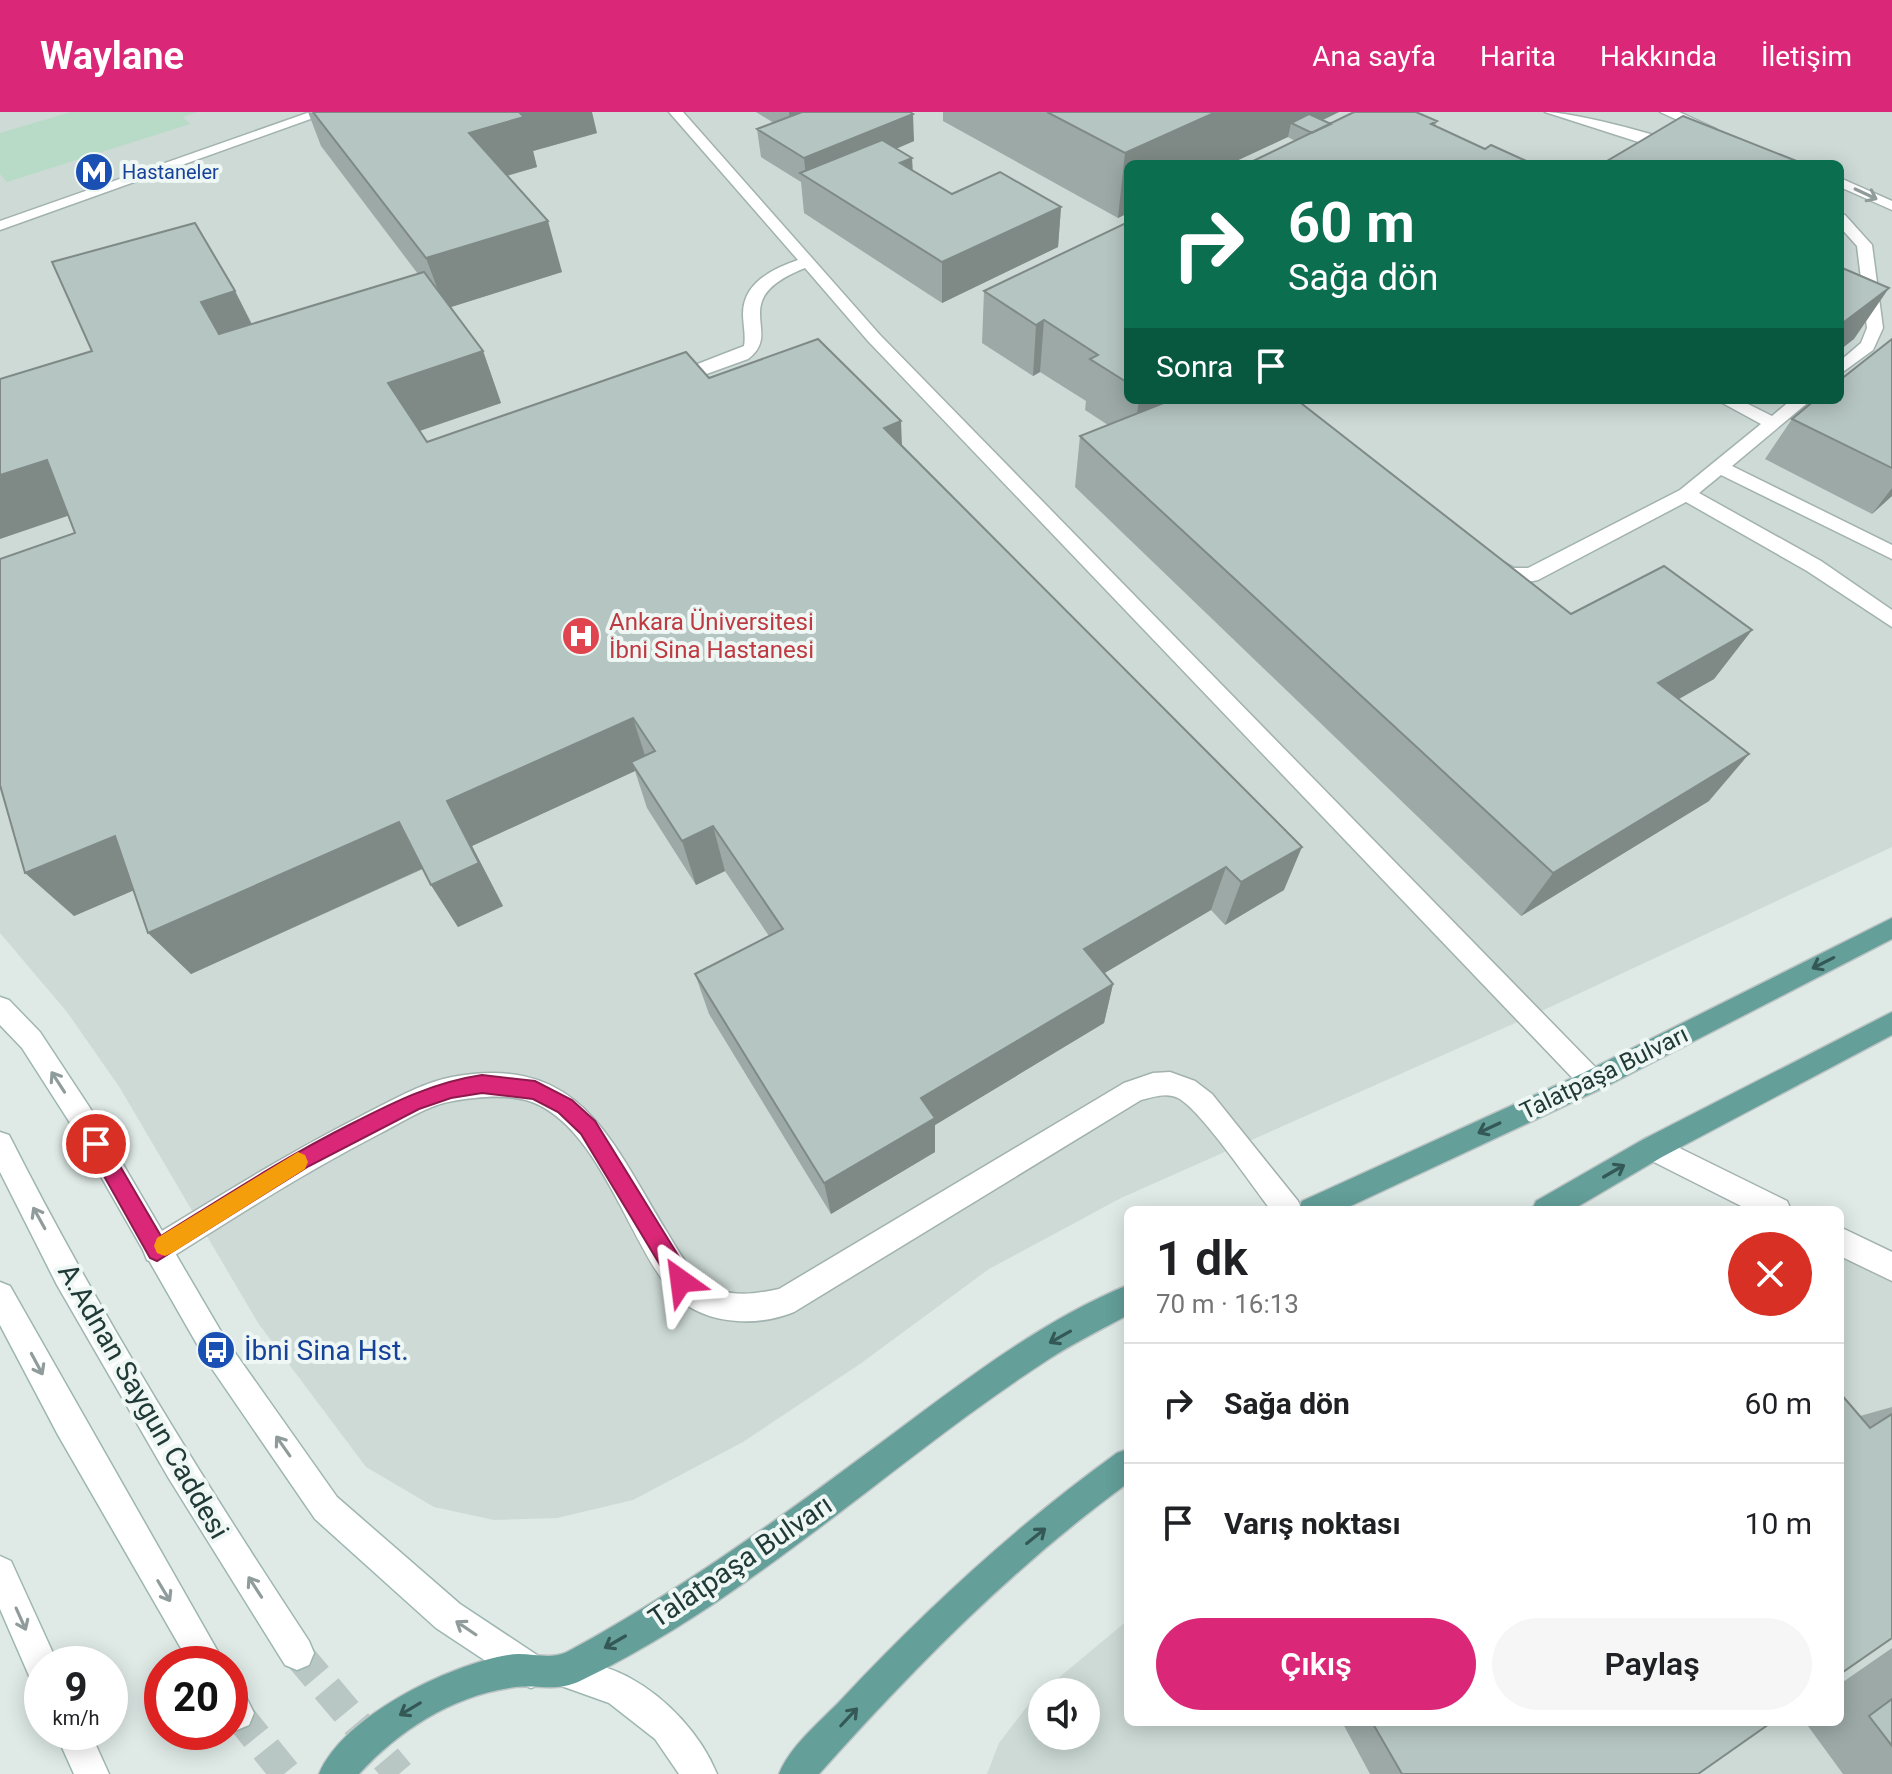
<!DOCTYPE html>
<html lang="tr">
<head>
<meta charset="utf-8">
<style>
  body { margin:0; font-family:Roboto,sans-serif; background:#f6f6f6; color:#202124; height:100vh; display:flex; flex-direction:column; font-size:30px; white-space:nowrap }
  * { box-sizing:border-box; margin:0 }
  p { font-size:26px; color:#757577 }
  .icon { flex:none; width:44px; height:44px; fill:none; stroke:currentColor; stroke-width:2; stroke-linecap:round; stroke-linejoin:round }
  .map { position:relative; flex:1; overflow:hidden }
  .details { position:absolute; left:1124px; top:1094px; width:720px; height:520px; display:flex; flex-direction:column; background:#fff; border-radius:12px; box-shadow:0 4px 20px #0003 }
  .details>* { flex:none }
  .hud { position:absolute; left:1124px; top:48px; width:720px; height:244px; border-radius:12px; box-shadow:0 4px 20px #0003; background:#0b6e4f; color:#fff; overflow:hidden }
  .fabs { position:absolute; left:1028px; top:1566px; display:grid; gap:16px }
  .fabs a { display:grid; place-items:center; width:72px; height:72px; border-radius:50%; background:#fff; box-shadow:0 4px 20px #0003; font-size:40px }
  .speed { position:absolute; left:24px; top:1534px; display:flex; gap:16px; font-size:40px; font-weight:700; text-align:center }
  .speed>* { display:grid; place-content:center; width:104px; height:104px; border-radius:50%; background:#fff; box-shadow:0 4px 20px #0003; line-height:1 }
  .speed small { font-size:20px; font-weight:400 }
  .speed .limit { border:12px solid #d22; background:#fff; color:#111 }
  .pin { position:absolute; display:grid; place-items:center; width:68px; height:68px; color:#fff; margin:-34px; border:4px solid #fff; border-radius:50%; box-shadow:0 2px 8px #0007 }
  .me { position:absolute; width:88px; margin:-44px; rotate:329deg; stroke-linejoin:round; filter:drop-shadow(0 0 6px #0008) }
  .turn { display:flex; align-items:center; gap:28px; height:168px; padding:0 32px; font-size:36px }
  .turn .icon { width:104px; height:104px; stroke-width:2.5 }
  .turn b { display:block; font-size:56px; line-height:68px }
  .then { display:flex; align-items:center; height:76px; padding:0 32px; background:#0003; gap:16px; font-size:30px }
  .round { display:grid; place-items:center; flex:none; width:84px; height:84px; border-radius:42px; background:#f6f6f6 }
  .summary { display:flex; align-items:center; justify-content:space-between; height:136px; padding:0 32px }
  h1 { font-size:48px; font-weight:600; line-height:60px }
  .action { display:flex; gap:16px; margin-top:auto; padding:16px 32px }
  .action a { flex:1; height:92px; border-radius:48px; background:#db2777; color:#fff; font-size:32px; font-weight:600; line-height:92px; text-align:center }
  .action a+a { background:#f6f6f6; color:#202124 }
  ul { padding:0; list-style:none }
  li { display:flex; align-items:center; gap:24px; height:120px; padding:0 32px; border-top:2px solid #e0e0e0 }
  li div { flex:1 }
  li b { display:block; font-size:30px }
  li em { font-style:normal }
  header { display:flex; align-items:center; gap:48px; box-sizing:border-box; height:112px; padding:0 40px; background:#db2777; color:#fff }
  header strong { font-size:38px }
  nav { display:flex; gap:44px; margin-inline-start:auto; font-size:28px }
  .map>svg:first-child { display:block }
</style>
</head>
<body>
<header>
<strong>Waylane</strong>
<nav><a>Ana sayfa</a><a>Harita</a><a>Hakkında</a><a>İletişim</a></nav>
</header>
<div class="map">
<svg width="1892" height="1662" viewBox="0 0 1892 1662">
  <rect width="100%" height="100%" fill="#dfeae7"/>
  <path fill="#cddad6" fill-rule="evenodd" d="M0,0H1892V735L1531,904L1121,1086L989,1157L860,1252L743,1330L633,1388L557,1406L494,1408L434,1395L366,1355L258,1211L120,976L67,900L0,821ZM1128,52H1840V288H1128Z
    M1840,1129L1892,1155V1662H987L999,1631L1032,1588L1128,1508V1610H1840ZM1042,1580H1086V1624H1042Z"/>
  <path fill="#b8dbc7" d="M71,0H197L183,5L190,12L7,70L0,62V21Z"/>
  <g fill="none" stroke-linecap="round" stroke-linejoin="round">
    <path stroke="#b9c7c4" stroke-width="31" stroke-dasharray="31 15" stroke-linecap="butt" d="M297,1541L399,1662
      M237,1601L286,1662"/>
    <g stroke="#a2b2af" stroke-width="3">
      <path id="service" d="M669,0H683L880,223L1601,961L1605,969L1601,977L1592,981L1583,977L868,229L805,156C724,188 785,220 748,247L676,273H664L662,269L664,265L744,234C746,223 743,213 743,202C743,171 772,157 798,148Z
        M1545,0C1577,0 1704,33 1727,52H1707Z
        M1840,102L1845,103L1872,133L1883,216L1873,238L1840,262V249L1861,231L1867,216L1857,134L1840,115Z
        M1717,288H1740L1772,304L1791,288H1811L1732,354L1892,433V447L1721,363L1699,381L1821,449L1892,498V515L1807,459L1686,390L1538,468C1518,473 1496,468 1484,451L1494,445L1514,456H1528L1680,378L1761,312Z
        M1170,960L1195,969L1212,982L1298,1089L1302,1098H1271C1252,1074 1201,998 1178,986C1167,980 1153,985 1141,988L794,1200C755,1216 699,1213 670,1178C627,1125 598,1015 532,990C509,981 477,985 453,989C428,993 404,1009 381,1021C307,1059 238,1103 167,1148L157,1152L147,1148L143,1138L147,1128C218,1085 288,1041 363,1003C391,989 421,971 452,965C581,941 611,1029 667,1120C681,1144 693,1166 719,1178C738,1185 760,1181 779,1177L1124,971L1153,961Z"/>
    </g>
    <g stroke="#a2b2af" stroke-width="3">
      <path id="minor" d="M1660,0H1679L1716,17L1704,20Z
        M1840,66L1892,89V98L1840,75Z
        M1653,1023L1787,1089L1791,1098H1749L1644,1045L1640,1036L1644,1027Z
        M1840,1115L1892,1140V1169L1840,1144Z"/>
    </g>
    <g stroke="#a2b2af" stroke-width="3">
      <path id="tertiary" d="M310,0H330L0,118V109Z"/>
    </g>
    <g stroke="#9eb6b1" stroke-width="3">
      <path id="secondary" d="M0,885L9,888L40,920L90,996L226,1228L337,1385L460,1492L543,1547L548,1559L543,1571L531,1576L519,1571L436,1516L315,1407L206,1248L72,1014L22,936L0,913Z
        M0,1020L9,1023C98,1199 201,1365 309,1529L314,1541L309,1553L297,1558L285,1553L168,1365L57,1173L0,1060Z
        M0,1170L10,1174L225,1552H190L58,1323L0,1213Z
        M0,1444L11,1449L58,1552H42V1571L30,1566L0,1497Z
        M565,1542C586,1550 611,1555 630,1566C667,1586 701,1623 717,1662H679L655,1627L609,1591L553,1571L548,1559L553,1547Z
        M230,1572L242,1577L254,1601L249,1613L237,1618L230,1615Z
        M55,1620H90L109,1662H74Z"/>
    </g>
    <g stroke="#bcc4c3" stroke-width="3">
      <path id="primary" d="M1892,806V827L1601,977L1342,1098H1298L1302,1089L1583,961Z
        M1892,900V923L1662,1045L1572,1098H1532L1536,1089L1644,1027Z
        M1128,1173V1203C1102,1217 1074,1231 1049,1247C890,1350 752,1487 580,1569C555,1581 534,1571 509,1576C451,1585 398,1619 359,1662H319C343,1604 449,1553 508,1543C527,1539 549,1549 567,1540C676,1481 775,1410 874,1336C954,1277 1036,1211 1128,1173Z
        M1128,1337V1371C1013,1455 914,1556 819,1662H779C790,1634 820,1610 841,1588C926,1497 1016,1414 1117,1341Z"/>
    </g>
    <use href="#service" fill="#fff" fill-rule="evenodd"/>
    <use href="#minor" fill="#fff" fill-rule="evenodd"/>
    <use href="#tertiary" fill="#fff" fill-rule="evenodd"/>
    <use href="#secondary" fill="#fff" fill-rule="evenodd"/>
    <use href="#primary" fill="#649f9a" fill-rule="evenodd"/>
  </g>
  <path fill="#9ca9a6" d="M308,0L597,21L533,39L537,55L507,64L562,160L450,195L483,239L501,291L420,319L427,330L709,266L902,334L1284,778L1225,813L1211,798L1104,861L1113,872L1104,911L935,1013V1040L831,1102L709,902L695,862L769,824L725,759L696,773L647,696L635,659L472,734L503,794L458,815L431,773L423,757L191,862L133,778L74,804L75,421L92,239L235,179L252,212L418,162L321,34Z
    M756,0H910L914,29L896,37L912,46L913,58L952,82L1061,95L1058,135L942,191L804,101L801,70L761,45L757,17L774,11Z
    M943,0H1339L1323,8L1331,12L1437,9L1435,14L1485,37L1533,52L1295,29L1288,25L1128,52V101L1118,106L943,9Z
    M1128,110V288H1297L1571,502L1752,518L1714,567L1678,587L1709,689L1521,804L1075,375L1080,324L1108,313L1085,298L1086,289L1040,260L1033,264L982,231L984,179Z
    M1892,227V384L1872,402L1765,347L1792,307Z
    M1892,1295V1526L1860,1304Z
    M1892,1536V1662H1843L1805,1610H1840V1572Z
    M1342,1610H1772L1698,1662H1370Z"/>
  <path fill="#7f8a87" d="M513,0H592L597,21L533,39L537,55L484,70L469,21Z
    M789,0H844L791,21Z
    M1216,0H1339L1304,17L1291,11L1288,25L1230,52H1128V101L1118,106L1125,41Z
    M913,2L914,29L815,71L806,65L804,46Z
    M912,46L913,86L900,51Z
    M1061,95L1058,135L942,191V150Z
    M548,109L562,160L445,197L426,146Z
    M1889,176L1854,227L1840,238V213Z
    M235,179L261,231L228,241L201,190Z
    M1044,208L1040,260L1033,264L1036,213Z
    M483,239L501,291L410,322L388,271Z
    M1139,288H1187L1133,330Z
    M901,309L903,360L884,316Z
    M47,348L85,398L0,427V363Z
    M1892,376V384L1872,402Z
    M1752,518L1714,567L1623,619L1658,571Z
    M633,606L648,653L631,650L635,659L472,734L503,794L458,815L431,773L447,689Z
    M1749,642L1709,689L1521,804L1553,761Z
    M399,710L428,754L191,862L148,821Z
    M713,714L725,759L696,773L682,729Z
    M115,724L158,768L74,804L25,761Z
    M1302,735L1284,778L1225,813L1241,770Z
    M1226,755L1211,798L1076,878L1084,837Z
    M1113,872L1104,911L935,1013V1040L831,1102L824,1071L921,986Z"/>
  <path fill="#b5c5c1" stroke="#7f8a87" stroke-width="2" d="M313,0H519L524,5L469,21L548,109L426,146Z
    M802,0H910L913,2L804,46L757,17Z
    M1047,0H1216L1125,41Z
    M1354,0H1416L1437,9L1431,12L1485,37L1491,33L1533,52H1247Z
    M1309,2L1331,12L1312,21L1291,11Z
    M1683,4L1804,52H1602Z
    M882,28L912,46L900,51L952,82L1000,60L1061,95L942,150L800,61Z
    M1128,110V271L1090,247L1098,243L1044,208L1036,213L984,179Z
    M195,111L235,179L201,190L219,222L424,160L483,239L388,271L427,330L686,240L709,266L818,227L901,309L884,316L1302,735L1241,770L1226,755L1084,837L1113,872L921,986L935,1006L824,1071L695,862L783,817L713,714L682,729L631,650L655,639L633,606L447,689L479,751L431,773L399,710L148,821L115,724L25,761L0,673V447L75,421L47,348L0,363V267L92,239L52,150Z
    M1840,155L1889,176L1840,213Z
    M1892,227V356L1792,307L1815,288H1840V268Z
    M1171,288H1297L1571,502L1664,454L1752,518L1658,571L1749,642L1553,761L1080,324Z
    M1840,1281L1870,1316L1892,1302V1526L1840,1562Z
    M1892,1587V1634L1869,1604Z
    M1372,1610H1772L1698,1662H1402Z"/>
  <defs><path id="oneway-shaft" d="M-6 0H5M1.5-3L5.5 0L1.5 3" fill="none" stroke-width="1.6" stroke-linecap="round" stroke-linejoin="round" transform="scale(2)"/></defs>
  <g stroke="#909c9b">
    <use href="#oneway-shaft" transform="translate(1866 82) rotate(25)"/>
    <use href="#oneway-shaft" transform="translate(58 970) rotate(-123)"/>
    <use href="#oneway-shaft" transform="translate(39 1106) rotate(-119)"/>
    <use href="#oneway-shaft" transform="translate(37 1252) rotate(62)"/>
    <use href="#oneway-shaft" transform="translate(283 1334) rotate(-125)"/>
    <use href="#oneway-shaft" transform="translate(255 1475) rotate(-123)"/>
    <use href="#oneway-shaft" transform="translate(164 1479) rotate(59)"/>
    <use href="#oneway-shaft" transform="translate(21 1507) rotate(66)"/>
    <use href="#oneway-shaft" transform="translate(466 1516) rotate(-146)"/>
  </g>
  <g stroke="#345855">
    <use href="#oneway-shaft" transform="translate(1823 851) rotate(153)"/>
    <use href="#oneway-shaft" transform="translate(1489 1016) rotate(155)"/>
    <use href="#oneway-shaft" transform="translate(1614 1059) rotate(-30)"/>
    <use href="#oneway-shaft" transform="translate(1060 1225) rotate(151)"/>
    <use href="#oneway-shaft" transform="translate(1036 1424) rotate(-39)"/>
    <use href="#oneway-shaft" transform="translate(615 1530) rotate(150)"/>
    <use href="#oneway-shaft" transform="translate(410 1597) rotate(149)"/>
    <use href="#oneway-shaft" transform="translate(849 1605) rotate(-47)"/>
  </g>
  <path fill="#db2777" stroke="#8e194d" stroke-width="2" d="M482,963L535,969L572,988L595,1009L689,1161L692,1169L689,1176L681,1180L674,1176L581,1022L558,1000L533,987L482,981L451,986L419,997L309,1054L157,1149L150,1146L86,1032L89,1025L96,1022L103,1025L161,1124C224,1085 285,1045 351,1012C394,990 434,970 482,963Z"/>
  <path fill="#f59e0b" d="M298,1040L305,1043L308,1050L305,1057L172,1141L165,1144L157,1141L154,1134L157,1126Z"/>
  <defs>
    <g id="metro-disc" transform="scale(2)"><circle r="9.5" fill="#1a4fb4" stroke="#eff7f4"/><path d="M-5.5 5V-5H-3L0 0L3-5H5.5V5H3V-.5L0 4L-3-.5V5Z" fill="#fff"/></g>
    <g id="hospital-disc" transform="scale(2)"><circle r="9.5" fill="#e0444e" stroke="#eff7f4"/><path d="M-5-5h3v3.5h4V-5h3V5h-3V1.5h-4V5h-3Z" fill="#fff"/></g>
    <g id="bus-disc" transform="scale(2)"><circle r="9.5" fill="#1a4fb4" stroke="#eff7f4"/><path d="M-5-6H5V4H4V6H2V4H-2V6H-4V4H-5ZM-3.5-4V0h7V-4ZM-3.5 1.2v1.5H-2V1.2ZM2 1.2v1.5H3.5V1.2Z" fill="#fff"/></g>
  </defs>
  <g fill-rule="evenodd">
    <use href="#metro-disc" x="94" y="60"/>
    <use href="#hospital-disc" x="581" y="524"/>
    <use href="#bus-disc" x="216" y="1238"/>
  </g>
  <g text-anchor="middle" stroke-width="8" stroke-linejoin="round" paint-order="stroke">
    <g font-size="20" fill="#164399" stroke="#eff7f4" text-anchor="start">
      <text x="122" y="67">Hastaneler</text>
    </g>
    <g font-size="24" fill="#be3a42" stroke="#eff7f4" text-anchor="start">
      <text x="609" y="518">Ankara Üniversitesi<tspan x="609" dy="28">İbni Sina Hastanesi</tspan></text>
    </g>
    <g font-size="24" fill="#203a37" stroke="#eff7f4">
      <text transform="translate(1604 961) rotate(-26)" y="8">Talatpaşa Bulvarı</text>
    </g>
    <g font-size="28" fill="#164399" stroke="#eff7f4" text-anchor="start">
      <text x="244" y="1248">İbni Sina Hst.</text>
    </g>
    <g font-size="28" fill="#203a37" stroke="#eff7f4">
      <text transform="translate(144 1289) rotate(60)" y="10">A.Adnan Saygun Caddesi</text>
      <text transform="translate(740 1449) rotate(-34)" y="10">Talatpaşa Bulvarı</text>
    </g>
  </g>
</svg>
<div class="fabs">
<a><svg class="icon" aria-label="sound" viewBox="0 0 24 24"><path d="M4 9h4l5-4v14l-5-4H4zM17 9q2 3 0 6"/></svg></a>
</div>
<div class="speed"><div>9<small>km/h</small></div><div class="limit">20</div></div>
<div class="pin" style="left:96px;top:1032px;background:#d93025"><svg class="icon" aria-label="arrive" viewBox="0 0 24 24"><path d="M6 21V4h12l-3 4 3 4H6"/></svg></div>
<svg class="me" style="left:681px;top:1169px" viewBox="-20 -20 40 40"><path d="M0-17L14 15 0 8-14 15z" fill="#db2777" stroke="#fff" stroke-width="4"/></svg>
<div class="hud">
<div class="turn"><svg class="icon" aria-label="right" viewBox="0 0 24 24"><path d="M7 20v-9h11M14 6l5 5-5 5"/></svg><div><b>60 m</b>Sağa dön</div></div>
<div class="then">Sonra<svg class="icon" aria-label="arrive" viewBox="0 0 24 24"><path d="M6 21V4h12l-3 4 3 4H6"/></svg></div>
</div>
<section class="details">
<div class="summary"><div><h1>1 dk</h1><p>70 m · 16:13</p></div><a class="round" style="background:#d93025;color:#fff"><svg class="icon" aria-label="close" viewBox="0 0 24 24"><path d="M6 6l12 12M18 6L6 18"/></svg></a></div>
<ul>
<li><svg class="icon" aria-label="right" viewBox="0 0 24 24"><path d="M7 20v-9h11M14 6l5 5-5 5"/></svg><div><b>Sağa dön</b></div><em>60 m</em></li>
<li><svg class="icon" aria-label="arrive" viewBox="0 0 24 24"><path d="M6 21V4h12l-3 4 3 4H6"/></svg><div><b>Varış noktası</b></div><em>10 m</em></li>
</ul>
<div class="action"><a>Çıkış</a><a>Paylaş</a></div>
</section>
</div>
</body>
</html>
